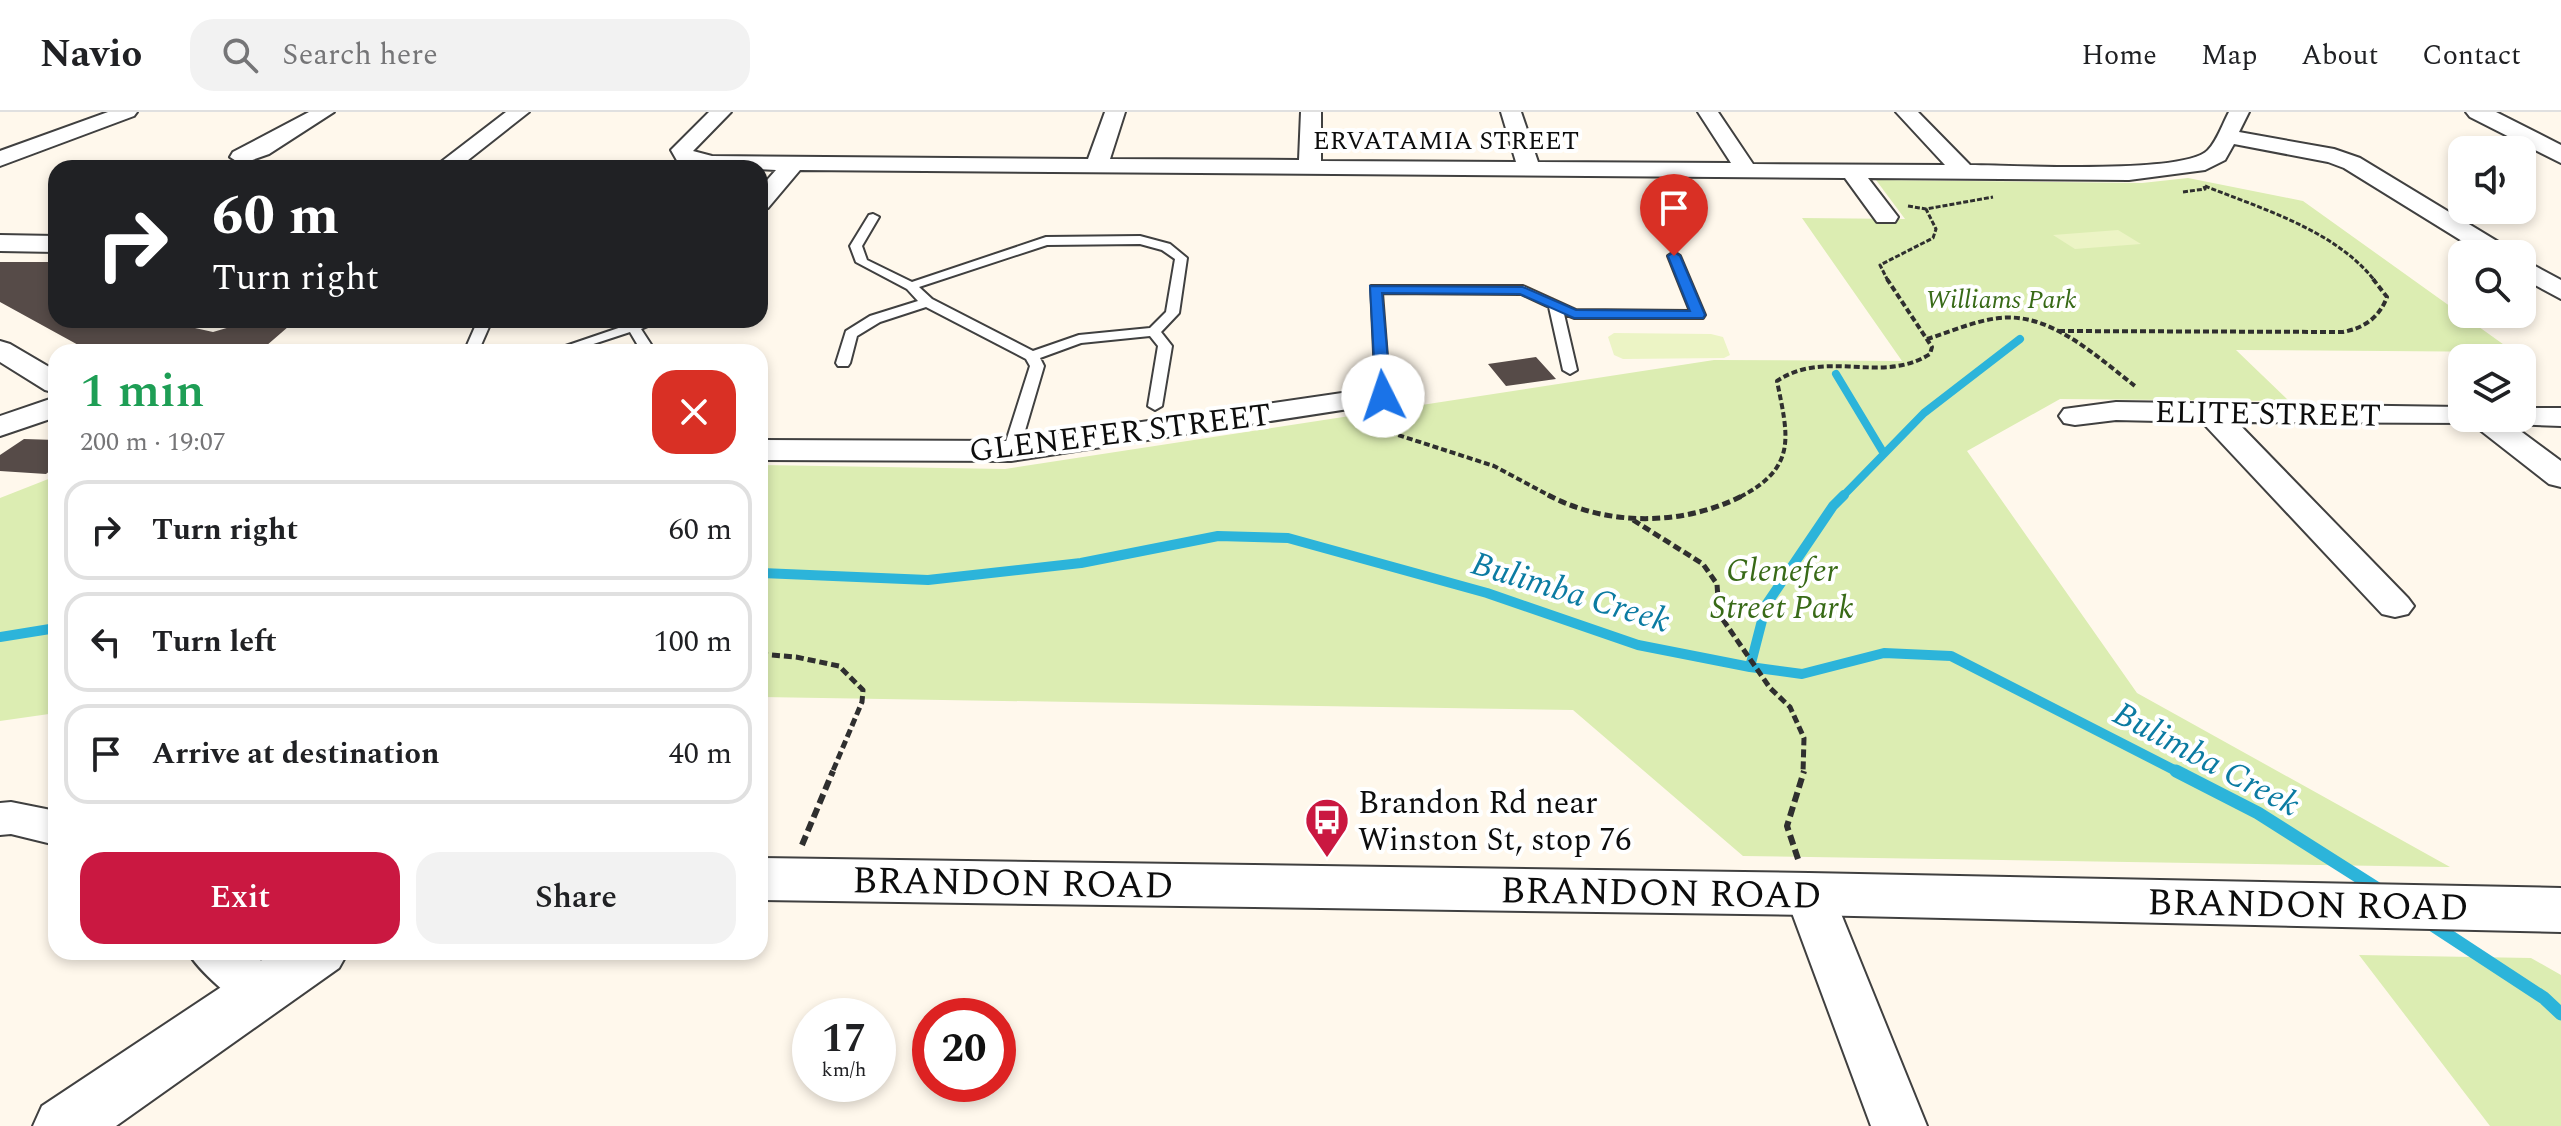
<!DOCTYPE html>
<html lang="en">
<head>
<meta charset="utf-8">
<style>
  body { margin:0; font-family:Spectral,serif; background:#f2f2f2; color:#202124; height:100vh; display:flex; flex-direction:column; font-size:30px; white-space:nowrap }
  * { box-sizing:border-box; margin:0 }
  p { font-size:26px; color:#757577 }
  .icon { flex:none; width:44px; height:44px; fill:none; stroke:currentColor; stroke-width:2; stroke-linecap:round; stroke-linejoin:round }
  .map { position:relative; flex:1; overflow:hidden }
  .sheet { position:absolute; left:48px; top:232px; width:720px; height:616px; display:flex; flex-direction:column; background:#fff; border-radius:24px; box-shadow:0 4px 12px #0003 }
  .sheet>* { flex:none }
  .hud { position:absolute; left:48px; top:48px; width:720px; height:168px; border-radius:24px; box-shadow:0 4px 12px #0003; background:#202124; color:#fff; overflow:hidden }
  .fabs { position:absolute; left:2448px; top:24px; display:grid; gap:16px }
  .fabs a { display:grid; place-items:center; width:88px; height:88px; border-radius:16px; background:#fff; box-shadow:0 4px 12px #0003; font-size:40px }
  .speed { position:absolute; left:792px; top:886px; display:flex; gap:16px; font-size:40px; font-weight:700; text-align:center }
  .speed>* { display:grid; place-content:center; width:104px; height:104px; border-radius:50%; background:#fff; box-shadow:0 4px 12px #0003; line-height:1 }
  .speed small { font-size:20px; font-weight:400 }
  .speed .limit { border:12px solid #d22; background:#fff; color:#111 }
  .pin { position:absolute; display:grid; place-items:center; width:68px; height:68px; color:#fff; margin:-82px -34px; border-radius:50% 50% 50% 0; rotate:-45deg; box-shadow:0 0 8px #0007 }
  .pin .icon { rotate:45deg }
  .me { position:absolute; width:88px; margin:-44px; rotate:356deg; stroke-linejoin:round; filter:drop-shadow(0 0 6px #0008) }
  .turn { display:flex; align-items:center; gap:28px; height:168px; padding:0 32px; font-size:36px }
  .turn .icon { width:104px; height:104px; stroke-width:2.5 }
  .turn b { display:block; font-size:56px; line-height:68px }
  .round { display:grid; place-items:center; flex:none; width:84px; height:84px; border-radius:24px; background:#f2f2f2 }
  .overview { display:flex; align-items:center; justify-content:space-between; height:136px; padding:0 32px }
  h1 { font-size:48px; font-weight:600; line-height:60px; color:#1e9e55 }
  .cta { display:flex; gap:16px; margin-top:auto; padding:16px 32px }
  .cta a { flex:1; height:92px; border-radius:24px; background:#ca1841; color:#fff; font-size:32px; font-weight:600; line-height:92px; text-align:center }
  .cta a+a { background:#f2f2f2; color:#202124 }
  ul { padding:0; list-style:none }
  li { display:flex; align-items:center; gap:24px; height:100px; margin:0 16px 12px; padding:0 16px; border:4px solid #e0e0e0; border-radius:24px }
  li div { flex:1 }
  li b { display:block; font-size:30px }
  li em { font-style:normal }
  header { display:flex; align-items:center; gap:48px; box-sizing:border-box; height:112px; padding:0 40px; background:#fff; border-bottom:2px solid #e0e0e0 }
  header strong { font-size:38px }
  nav { display:flex; gap:44px; margin-inline-start:auto; font-size:28px }
  .search { width:560px; height:72px; background:#f2f2f2; display:flex; align-items:center; gap:20px; box-sizing:border-box; padding:0 28px; border-radius:24px; color:#757577; font-size:30px }
  .map>svg:first-child { display:block }
</style>
</head>
<body>
<header>
<strong>Navio</strong>
<div class="search"><svg class="icon" aria-label="search" viewBox="0 0 24 24"><circle cx="10" cy="10" r="6"/><path d="M15 15l6 6"/></svg>Search here</div>
<nav><a>Home</a><a>Map</a><a>About</a><a>Contact</a></nav>
</header>
<div class="map">
<svg width="2561" height="1014" viewBox="0 0 2561 1014">
  <rect width="100%" height="100%" fill="#fff8ec"/>
  <path fill="#dcedb2" d="M2188,66L2303,89L2514,240L2236,238L2289,289L2060,287L1967,339L2137,581L2450,755L1743,744L1573,598L760,585V353L1005,357L1714,248L1902,249L1802,106L1905,107L1876,68L2142,71Z
    M56,364V601L0,609V386Z
    M2359,843L2531,846L2561,863V1014H2490Z"/>
  <path fill="#ecf4c5" d="M2118,118L2141,132L2075,137L2053,123Z
    M1614,221L1711,222L1723,225L1730,243L1724,246L1623,247L1614,243L1608,225Z"/>
  <g fill="none" stroke-linecap="round" stroke-linejoin="round">
    <path stroke="#2cb4da" stroke-width="8" d="M1836,262L1883,340
      M1842,385L1924,301L2020,227"/>
    <path stroke="#2cb4da" stroke-width="10" d="M760,461L928,468L1081,451L1218,424L1288,426L1487,481L1638,533L1750,555L1802,562L1884,541L1951,544L2180,661
      M0,525L56,516
      M1750,555L1766,493L1833,394L1844,383"/>
    <path stroke="#2cb4da" stroke-width="13" d="M2176,659L2258,701L2381,779
      M2431,812L2544,886L2561,902"/>
  </g>
  <path fill="#564b48" d="M0,150H56V208H159L213,220L254,208H296L266,234H253L252,240H91L0,190Z
    M1536,245L1556,267L1506,274L1488,252Z
    M24,327L56,328V354L46,362L0,359V343Z"/>
  <g fill="none" stroke-linecap="round" stroke-linejoin="round">
    <g stroke="#404040" stroke-width="4">
      <path id="service" d="M873,102L879,105L862,134L867,148L912,170L1046,125L1140,124L1170,132L1187,146L1179,201L1161,220L1172,234L1162,294L1155,298L1148,294L1158,234L1150,224L1081,231L1040,246L1044,254L1019,339L1016,342H1006L1003,339L1030,254L1026,247L926,195L880,210L857,224L850,251L848,254H838L836,251L846,219L870,204L918,189L907,177L856,150L850,134L869,103ZM1140,132L1162,138L1175,147L1166,200L1150,216L1079,223L1033,239L932,187L919,175L1047,133Z
        M1674,140L1680,144L1705,203L1703,206H1574L1564,202L1577,258L1570,262L1563,258L1549,195L1521,182L1382,181L1390,284L1383,288L1376,284L1371,174H1523L1576,198L1690,199L1668,144Z
        M478,208H492L478,240H464Z
        M642,208H662L641,217L654,237L652,240H638L640,237L630,220L569,240H548Z"/>
    </g>
    <g stroke="#404040" stroke-width="4">
      <path id="minor" d="M108,0H137L134,4L0,54V39Z
        M309,0H334L269,42L241,52L230,45L233,40Z
        M506,0H529L458,56H433Z
        M709,0H731L693,39L712,44L1088,47L1105,0H1125L1110,47L1299,48L1301,0H1321V49L1516,50L1501,0H1521L1538,50L1731,51L1698,0H1718L1753,52L1945,53L1896,0H1918L1970,53C2010,53 2185,63 2208,38C2217,29 2223,11 2229,0H2249L2239,20L2334,37L2360,46L2510,137L2514,142H2483L2344,56L2328,50L2234,32L2225,48L2205,58L2129,68L1868,66L1898,105L1895,110H1877L1845,66L800,58L768,96L760,98V76L776,58L687,54L679,52L671,38Z
        M0,123L56,124V140L0,139Z
        M2522,147L2561,168V187L2522,166Z
        M0,229L10,232L56,259V281L45,278L0,250Z
        M1383,275L1394,278L1398,284L1394,290L1011,349L760,348V328L1011,329Z
        M56,285V305L0,324V304Z
        M2116,290L2462,295V306H2503L2561,349V375L2549,372L2471,311L2237,310L2408,486L2414,494L2408,502L2395,505L2382,502L2202,310L2116,308L2075,313L2064,311L2059,304L2064,297Z
        M2522,296H2561V314L2511,312L2507,306H2522Z
        M11,690L56,699V733L11,722L0,723V691Z
        M1809,764L1826,769L1833,782L1927,1014H1871L1785,782L1792,769Z
        M188,840C232,840 264,833 287,879L280,894C275,895 267,900 262,900C241,899 197,857 188,840Z"/>
    </g>
    <g stroke="#404040" stroke-width="4">
      <path id="tertiary" d="M2466,0H2496L2561,33V51L2470,5Z
        M760,746L1809,761L2561,776V820L1809,803L760,788Z
        M274,840H348L339,856L116,1014H33L42,994Z"/>
    </g>
    <path stroke="#2f2f2f" stroke-width="3" stroke-dasharray="5 2" stroke-linecap="butt" d="M2205,74C2262,97 2335,118 2375,169
      M2183,80L2205,77L2204,74
      M1908,94L1926,97
      M1888,169L1880,153L1933,126L1936,117L1926,97L1993,85"/>
    <path stroke="#2f2f2f" stroke-width="4" stroke-dasharray="6 3" stroke-linecap="butt" d="M2059,219L2343,220C2364,216 2379,206 2387,185L2373,167
      M1927,227C1950,220 1974,209 1999,206C2051,200 2097,245 2135,274
      M1364,312L1494,354L1552,385
      M1740,385C1798,355 1788,324 1777,269C1827,236 1881,273 1930,242L1932,235L1887,167"/>
    <path stroke="#2f2f2f" stroke-width="5" stroke-dasharray="8 4" stroke-linecap="butt" d="M1548,383C1608,415 1684,414 1744,383
      M1633,408L1703,452L1717,472L1719,502L1770,576L1790,595L1804,626L1803,661
      M760,542L796,545L839,554L863,578L862,590L832,661"/>
    <path stroke="#2f2f2f" stroke-width="6" stroke-dasharray="10 5" stroke-linecap="butt" d="M802,733L833,659
      M1798,747L1787,714L1804,659"/>
    <use href="#service" fill="#fff" fill-rule="evenodd"/>
    <use href="#minor" fill="#fff" fill-rule="evenodd"/>
    <use href="#tertiary" fill="#fff" fill-rule="evenodd"/>
  </g>
  <path fill="#1a73e8" stroke="#114b97" stroke-width="2" d="M1674,140L1680,144L1705,203L1703,206H1574L1520,182L1382,181L1391,284L1383,288L1376,284L1370,174L1523,175L1576,198L1690,199L1668,144Z"/>
  <defs>
    <g id="bus-pin" transform="scale(2.3)"><path d="M0 17L-7.5 6A9.5 9.5 0 1 1 7.5 6Z" fill="#ca1841" stroke="#fff"/><path d="M-5-6H5V4H4V6H2V4H-2V6H-4V4H-5ZM-3.5-4V0h7V-4ZM-3.5 1.2v1.5H-2V1.2ZM2 1.2v1.5H3.5V1.2Z" fill="#fff"/></g>
  </defs>
  <g fill-rule="evenodd">
    <use href="#bus-pin" x="1327" y="708"/>
  </g>
  <g text-anchor="middle" stroke-width="8" stroke-linejoin="round" paint-order="stroke">
    <g font-size="26" fill="#0d0d0d" stroke="#fff">
      <text x="1446" y="37">ERVATAMIA STREET</text>
    </g>
    <g font-size="26" font-style="italic" fill="#386a17" stroke="#fff">
      <text x="2001" y="196">Williams Park</text>
    </g>
    <g font-size="32" fill="#0d0d0d" stroke="#fff">
      <text transform="translate(2268 301) rotate(1)" y="11">ELITE STREET</text>
      <text transform="translate(1120 320) rotate(-7)" y="11">GLENEFER STREET</text>
    </g>
    <g font-size="32" font-style="italic" fill="#386a17" stroke="#fff">
      <text x="1782" y="469">Glenefer<tspan x="1782" dy="37">Street Park</tspan></text>
    </g>
    <g font-size="32" fill="#0d0d0d" stroke="#fff" text-anchor="start">
      <text x="1358" y="701">Brandon Rd near<tspan x="1358" dy="37">Winston St, stop 76</tspan></text>
    </g>
    <g font-size="34" font-style="italic" fill="#0b7ba2" stroke="#fff">
      <text transform="translate(1571 479) rotate(17)" y="12">Bulimba Creek</text>
      <text transform="translate(2207 646) rotate(28)" y="12">Bulimba Creek</text>
    </g>
    <g font-size="38" fill="#0d0d0d" stroke="#fff">
      <text transform="translate(1013 770) rotate(1)" y="13">BRANDON ROAD</text>
      <text transform="translate(1661 780) rotate(1)" y="13">BRANDON ROAD</text>
      <text transform="translate(2308 792) rotate(1)" y="13">BRANDON ROAD</text>
    </g>
  </g>
</svg>
<div class="fabs">
<a><svg class="icon" aria-label="sound" viewBox="0 0 24 24"><path d="M4 9h4l5-4v14l-5-4H4zM17 9q2 3 0 6"/></svg></a>
<a><svg class="icon" aria-label="search" viewBox="0 0 24 24"><circle cx="10" cy="10" r="6"/><path d="M15 15l6 6"/></svg></a>
<a><svg class="icon" aria-label="layers" viewBox="0 0 24 24"><path d="M12 4l9 5-9 5-9-5zM3 14l9 5 9-5"/></svg></a>
</div>
<div class="speed"><div>17<small>km/h</small></div><div class="limit">20</div></div>
<div class="pin" style="left:1674px;top:144px;background:#d93025"><svg class="icon" aria-label="arrive" viewBox="0 0 24 24"><path d="M6 21V4h12l-3 4 3 4H6"/></svg></div>
<svg class="me" style="left:1383px;top:284px" viewBox="-20 -20 40 40"><circle r="19" fill="#fff"/><path d="M0-13L10 11 0 6-10 11z" fill="#1a73e8"/></svg>
<div class="hud">
<div class="turn"><svg class="icon" aria-label="right" viewBox="0 0 24 24"><path d="M7 20v-9h11M14 6l5 5-5 5"/></svg><div><b>60 m</b>Turn right</div></div>
</div>
<section class="sheet">
<div class="overview"><div><h1>1 min</h1><p>200 m · 19:07</p></div><a class="round" style="background:#d93025;color:#fff"><svg class="icon" aria-label="close" viewBox="0 0 24 24"><path d="M6 6l12 12M18 6L6 18"/></svg></a></div>
<ul>
<li><svg class="icon" aria-label="right" viewBox="0 0 24 24"><path d="M7 20v-9h11M14 6l5 5-5 5"/></svg><div><b>Turn right</b></div><em>60 m</em></li>
<li><svg class="icon" aria-label="left" viewBox="0 0 24 24"><path d="M17 20v-9H6M10 6l-5 5 5 5"/></svg><div><b>Turn left</b></div><em>100 m</em></li>
<li><svg class="icon" aria-label="arrive" viewBox="0 0 24 24"><path d="M6 21V4h12l-3 4 3 4H6"/></svg><div><b>Arrive at destination</b></div><em>40 m</em></li>
</ul>
<div class="cta"><a>Exit</a><a>Share</a></div>
</section>
</div>
</body>
</html>
